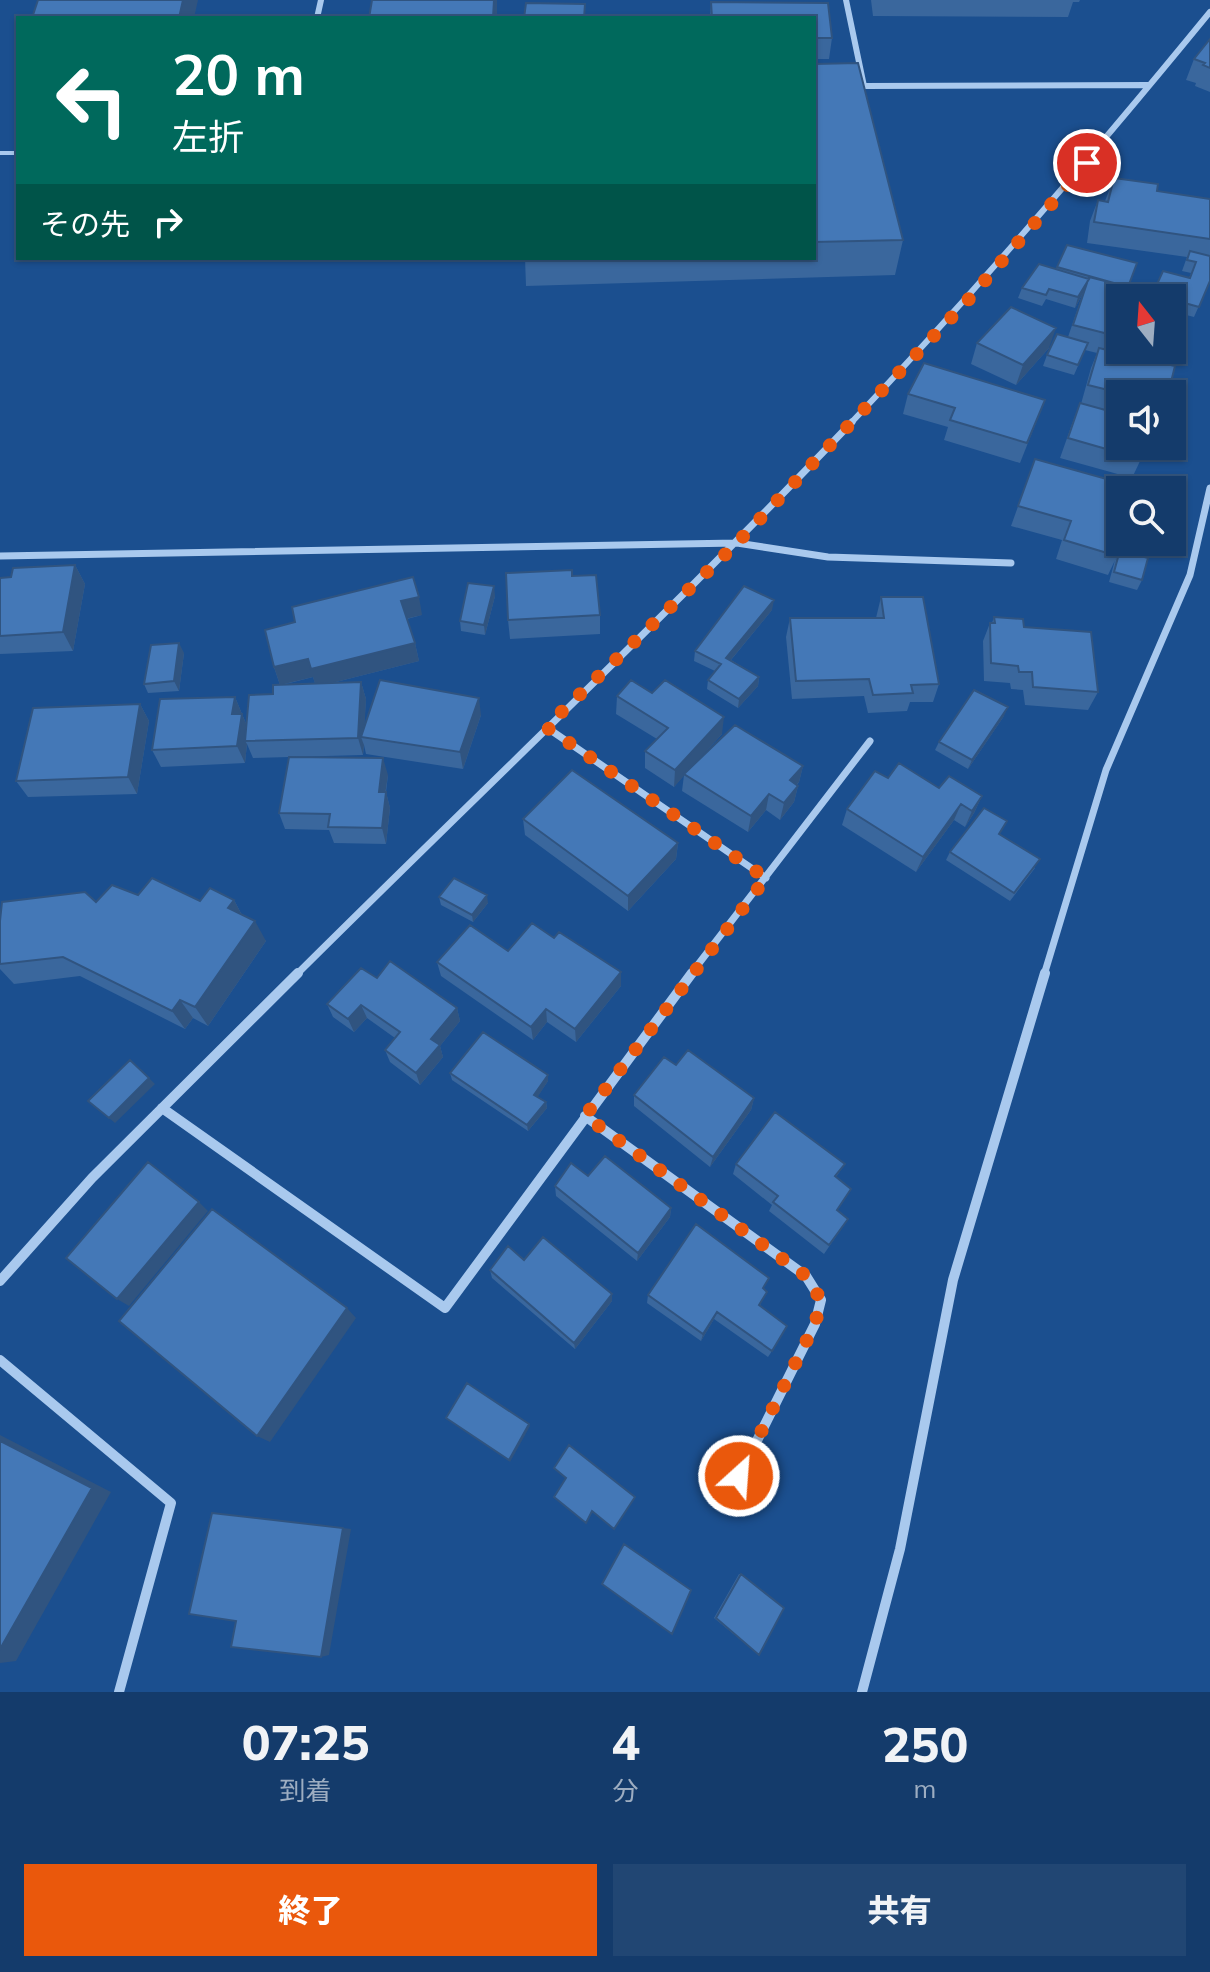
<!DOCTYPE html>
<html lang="ja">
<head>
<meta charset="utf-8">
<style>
  body { margin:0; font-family:Mulish,"Noto Sans JP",sans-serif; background:#214673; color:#f1f3f6; height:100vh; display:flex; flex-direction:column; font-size:30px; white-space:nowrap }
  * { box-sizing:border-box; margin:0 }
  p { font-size:26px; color:#9dadc1 }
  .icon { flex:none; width:44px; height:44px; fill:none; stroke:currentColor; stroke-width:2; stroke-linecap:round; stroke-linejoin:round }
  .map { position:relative; height:1692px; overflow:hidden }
  .sheet { display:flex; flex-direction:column; background:#143b6b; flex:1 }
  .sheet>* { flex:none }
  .hud { position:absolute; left:16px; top:16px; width:800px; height:244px; border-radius:0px; box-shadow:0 2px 6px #0004,0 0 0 2px #33557e; background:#00695c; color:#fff; overflow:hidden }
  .needle { width:52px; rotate:343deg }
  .tools { position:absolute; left:1106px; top:284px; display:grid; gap:16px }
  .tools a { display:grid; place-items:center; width:80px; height:80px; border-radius:0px; background:#143b6b; box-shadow:0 2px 6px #0004,0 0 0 2px #33557e; font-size:40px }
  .pin { position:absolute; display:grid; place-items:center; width:68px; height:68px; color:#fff; margin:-34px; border:4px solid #fff; border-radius:50%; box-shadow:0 2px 8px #0007 }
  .me { position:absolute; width:88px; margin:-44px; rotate:26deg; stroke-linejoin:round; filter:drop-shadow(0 0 6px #0008) }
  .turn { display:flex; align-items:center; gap:28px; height:168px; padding:0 24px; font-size:36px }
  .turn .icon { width:104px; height:104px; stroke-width:2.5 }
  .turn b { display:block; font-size:56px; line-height:68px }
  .then { display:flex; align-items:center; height:76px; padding:0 24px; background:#0003; gap:16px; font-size:30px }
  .eta { display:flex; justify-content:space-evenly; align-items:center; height:136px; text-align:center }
  .eta b { font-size:48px; font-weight:800; line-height:56px }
  .button { display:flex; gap:16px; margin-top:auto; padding:16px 24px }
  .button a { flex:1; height:92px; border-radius:0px; background:#ea580c; color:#fff; font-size:32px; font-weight:800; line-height:92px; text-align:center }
  .button a+a { background:#214673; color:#f1f3f6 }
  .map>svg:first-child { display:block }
</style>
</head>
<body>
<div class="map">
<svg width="1210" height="1692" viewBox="0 0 1210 1692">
  <rect width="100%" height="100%" fill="#1b4f8f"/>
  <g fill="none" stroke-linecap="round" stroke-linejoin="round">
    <path stroke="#a9c9ee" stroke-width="4" d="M0,153H18"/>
    <path stroke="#a9c9ee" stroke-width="6" d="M846,0L864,86L1148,85
      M317,18L321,0
      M850,424C976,291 1094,154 1210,12"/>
    <path stroke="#a9c9ee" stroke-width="7" d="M0,556L737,543L828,557L1011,563
      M546,727L766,878
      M296,975C481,791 672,611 852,422
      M690,975L870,741
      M1044,975L1106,770L1190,575L1210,488"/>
    <path stroke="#a9c9ee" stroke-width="10" d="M162,1108L445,1308L692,973
      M585,1116L806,1276L821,1300L815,1324L727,1501
      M0,1281L92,1178L298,973
      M0,1360L171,1503L119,1692
      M862,1692L900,1549L953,1280L1045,973"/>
  </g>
  <path fill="#3a679d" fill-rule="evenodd" d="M871,0H1080L1079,2H1073L1068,17L873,16Z
    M711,2L828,3L832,38L829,59H814V18H710Z
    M1210,39V92L1195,86L1196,83L1186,80L1194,59Z
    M814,64L903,240L895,275L526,286L525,258H814Z
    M1114,178L1157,191L1210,199V281L1194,317L1120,298V350H1167L1161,363L1168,394H1120V446L1141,459L1132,478L1060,458L1072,424L1080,403L1081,404L1091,368L1097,353L1085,350L1074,375L1043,366L1047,355L1068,337L1083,293L1075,308L1046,299L1042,306L1018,298L1022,288L1056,269L1067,245L1128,287L1153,293L1189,278L1191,273L1182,271L1187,257L1087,243L1090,221L1098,200L1105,201Z
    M977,343L1049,348L1016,385L971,364Z
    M908,394L1045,400L1020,463L944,440L948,427L903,414Z
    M1035,459L1120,490V542H1130L1128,547L1120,545L1117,556L1108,575L1056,559L1062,540L1011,526Z
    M1120,550L1142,580L1137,590L1109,582L1115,560Z
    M75,565L85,584L73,651L0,654V578L11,577Z
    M572,576L600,615V634L510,639L508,620Z
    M495,596L485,635L461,631L460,621Z
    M881,597L939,684L933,702H910L907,711L868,713L864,696L792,699L786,637L790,618H876Z
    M772,610L731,660L759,677L758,686L738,708L707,689L708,680L715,671L694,661L695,651Z
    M422,615L407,619L415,643L419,661L332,683L361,682L366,699L364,728L481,715L463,769L366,754L364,745L363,755L289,757L388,775L386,792L390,808L386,844L334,843L329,830L285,829L279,813L289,757L253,758L247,744L245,763L161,767L152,750L235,697L247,726L280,685L274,667L265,630ZM313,677L315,683L282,685Z
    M994,617L1024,627L1098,692L1088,710L1025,705L1023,690L1011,689L1010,683L984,681L983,641L990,623H992Z
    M184,653L179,691L148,693L144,684Z
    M617,696L722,734L692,767L803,766L799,782L797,785L798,786L794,802L780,820L766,810L748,832L682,791L684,775L674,787L645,768V751L657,739L616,714Z
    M140,704L149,721L137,794L28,797L16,781Z
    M1004,716L968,769L935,750L939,742Z
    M888,778L982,796L974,813L965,827L954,820L916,872L842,825L847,809Z
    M523,819L678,843L676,859L628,911L525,835Z
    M1000,834L1035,868L1010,901L946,860L950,852Z
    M138,895L200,901L234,900L242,915L266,941L208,1026L193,1018L185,1029L80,976L14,984L0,969V921Z
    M439,897L488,903L473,922L441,905Z
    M554,938L621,986L576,1042L547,1022L533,1040L441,976L437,962L508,951Z
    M377,978L457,1008L460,1021L440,1046L443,1057L420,1085L390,1062L385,1050L395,1038L367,1018L354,1032L333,1017L327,1004Z
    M676,1065L754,1098L751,1110L710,1167L634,1106V1095Z
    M450,1073L548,1075V1081L537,1097L546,1102L547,1108L528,1131L452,1080Z
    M736,1164H845L836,1177L845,1199L837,1211L848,1219L824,1254L769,1211L772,1205L733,1174Z
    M588,1176L671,1208L670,1217L637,1261L556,1196L555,1186Z
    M490,1270L612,1301L575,1349L492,1278Z
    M764,1289L760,1306L772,1351L768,1357L714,1319L701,1341L647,1303L648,1295Z
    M739,1574H741L759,1655L714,1618Z"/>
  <path fill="#305480" d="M183,0H198L194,18H179Z
    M494,0H497V18H493Z
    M1087,283L1083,293L1075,308L1078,297Z
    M1056,328L1049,348L1016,385L1023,365Z
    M75,565L85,584L73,651L63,632Z
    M494,586L495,596L485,635L484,625Z
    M419,597L422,615L405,619L401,601Z
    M774,600L772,610L725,667L726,658Z
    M179,643L184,653L179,691L174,681Z
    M415,643L419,661L316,687L313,677L280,685L274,667L308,659Z
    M759,677L758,686L738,708L739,699Z
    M361,682L366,699L364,738L361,737L364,745L363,755L358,738Z
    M235,697L249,731L245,741L247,744L245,763L237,746L232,714Z
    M479,698L481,715L463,769L460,752Z
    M140,704L149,721L137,794L128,777Z
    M1008,707L1004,716L968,769L972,760Z
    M724,717L722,734L674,787L675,770Z
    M383,758L388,775L383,808L379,792Z
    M803,766L799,782L786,796L790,780Z
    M798,786L794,802L780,820L784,803Z
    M386,792L390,808L386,844L382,828Z
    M769,794L766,810L748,832L751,816Z
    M982,796L974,813L965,827L972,811Z
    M961,804L954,820L916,872L923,857Z
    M678,843L676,859L628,911V896Z
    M487,895L488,903L473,922L472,915Z
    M234,900L245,921L228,908Z
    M255,921L266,941L208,1026L195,1007Z
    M621,972V986L576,1042L575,1029Z
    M180,1000L193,1018L185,1029L172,1011Z
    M361,1005L367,1018L354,1032L348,1019Z
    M457,1008L460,1021L440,1046L443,1057L420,1085L416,1073L431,1039Z
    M546,1009L547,1022L533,1040L531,1027Z
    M548,1075V1081L535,1101L534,1095Z
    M149,1078L155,1084L115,1123L109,1118Z
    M754,1098L751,1110L710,1167L713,1157Z
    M546,1102L547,1108L528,1131L527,1125Z
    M199,1202L208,1211L129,1306L117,1299Z
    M671,1208L670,1217L637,1261L638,1253Z
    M612,1294V1301L575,1349L574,1343Z
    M347,1308L356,1318L270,1442L257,1436Z
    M717,1312L714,1319L701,1341L703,1334Z
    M529,1424L530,1426L510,1462L509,1460Z
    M0,1435L111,1492L16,1661L0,1663Z
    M343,1528L351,1529L329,1655L321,1657Z"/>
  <path fill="#4478b7" stroke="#305480" stroke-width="2" d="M38,0H183L179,18H32Z
    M372,0H494L493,18H369Z
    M711,2L828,3L832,38H814V18H712Z
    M526,3L585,4L584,18H524Z
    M1210,39V68L1203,65L1205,63L1194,59Z
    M858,63L903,240L814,242V64Z
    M1114,178L1158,184L1157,191L1210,199V239L1094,222L1098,200L1108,202Z
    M1067,245L1137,263L1128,287L1057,267Z
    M1190,251L1210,256V281L1199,307L1181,302V300L1153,293L1163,271L1190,278L1196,262L1187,260Z
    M1039,264L1089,279L1078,297L1049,289L1046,295L1022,288Z
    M1089,277L1181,300L1172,333V298H1120V337L1073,325Z
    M1011,307L1056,328L1023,365L977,343Z
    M1057,334L1088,343L1078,365L1047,355Z
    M1099,348L1175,366L1168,394H1124L1088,385Z
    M924,363L1045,400L1027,443L950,420L955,408L908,394Z
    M1080,403L1120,414V446H1145L1141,459L1068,438Z
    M1035,459L1146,490H1120V542H1121L1117,556L1064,540L1071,521L1018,506Z
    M1120,550L1148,558L1142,580L1114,572Z
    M75,565L63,632L0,636V578L11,577L13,568Z
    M572,570V576L596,575L600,615L508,620L506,573Z
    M413,577L419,597L401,601L415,643L311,669L308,659L274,667L265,630L295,622L292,607Z
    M468,583L494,586L484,625L460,621Z
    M744,586L774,600L726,658L759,677L739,699L708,680L721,664L695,651Z
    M881,597H923L939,684L911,685L913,693L873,695L869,679L796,681L790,618H884Z
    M994,617L1023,619L1024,627L1091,632L1098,692L1033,687L1032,672H1019L1018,666L991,663L990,623H995Z
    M179,643L174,681L144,684L151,645Z
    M380,680L479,698L460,752L361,737Z
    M631,680L652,693L665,680L724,717L675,770L645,751L668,728L617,696Z
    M361,682L358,738L245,741L249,695L273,694V685Z
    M974,690L1008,707L972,760L939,742Z
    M235,697L232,714H242L237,746L152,750L160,699Z
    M140,704L128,777L16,781L33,708Z
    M735,725L803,766L790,780L798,786L784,803L769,794L751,816L684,774Z
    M289,757L383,758L379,792H386L382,828L328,827L330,814L279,813Z
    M899,763L939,788L949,776L982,796L972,811L961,804L923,857L847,809L875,771L888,778Z
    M572,770L678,843L628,896L523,819Z
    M984,808L1007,821L999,834L1040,859L1014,893L950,852Z
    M152,878L200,901L210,888L234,900L228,908L255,921L195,1007L180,1000L172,1011L63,957L0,964V921L2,902L85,892L96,902L112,885L138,895Z
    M454,878L487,895L472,915L439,897Z
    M532,923L554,938L559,932L621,972L575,1029L546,1009L531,1027L437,962L470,925L508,951Z
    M390,961L457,1008L431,1039L440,1045L416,1073L385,1050L400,1032L361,1005L348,1019L327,1004L361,968L377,978Z
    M483,1032L548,1075L534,1095L546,1102L527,1125L450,1073Z
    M688,1050L754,1098L713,1157L634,1095L664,1057L676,1065Z
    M130,1060L149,1078L109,1118L88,1101Z
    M775,1112L845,1164L835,1176L851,1189L837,1210L848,1219L829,1245L773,1202L778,1196L736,1164Z
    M605,1156L671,1208L638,1253L555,1186L571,1163L588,1176Z
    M148,1162L199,1202L117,1299L66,1258Z
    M212,1209L347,1308L257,1436L119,1321Z
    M696,1224L769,1278L763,1288L767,1292L759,1305L787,1326L772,1351L717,1312L703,1334L648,1295Z
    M543,1237L612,1294L574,1343L490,1270L508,1246L524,1260Z
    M467,1383L529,1424L509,1460L446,1418Z
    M0,1441L92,1488L0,1649Z
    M569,1445L635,1497L614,1529L592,1511L586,1523L554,1497L566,1478L554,1468Z
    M212,1513L343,1528L321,1657L231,1647L236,1621L189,1614Z
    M624,1544L691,1590L672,1634L602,1584Z
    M741,1574L784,1608L759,1655L716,1618Z"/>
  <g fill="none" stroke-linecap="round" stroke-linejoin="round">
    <path stroke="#ea580c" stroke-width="14" stroke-dasharray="0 25.2" d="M739,1476L815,1324L821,1300L806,1276L585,1116L766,878L546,727L737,543L968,300L1087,163"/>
  </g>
</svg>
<div class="tools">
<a><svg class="needle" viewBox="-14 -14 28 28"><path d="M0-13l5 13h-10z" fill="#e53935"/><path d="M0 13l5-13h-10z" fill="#9dadc1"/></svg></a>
<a><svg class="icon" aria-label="sound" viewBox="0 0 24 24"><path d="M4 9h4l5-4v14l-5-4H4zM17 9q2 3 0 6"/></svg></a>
<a><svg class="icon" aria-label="search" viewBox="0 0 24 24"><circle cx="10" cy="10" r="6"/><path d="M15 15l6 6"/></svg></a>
</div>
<div class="pin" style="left:1087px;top:163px;background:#d93025"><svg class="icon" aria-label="arrive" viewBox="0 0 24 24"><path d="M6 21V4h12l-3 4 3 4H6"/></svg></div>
<svg class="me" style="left:739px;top:1476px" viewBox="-20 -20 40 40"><circle r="17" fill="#ea580c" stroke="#fff" stroke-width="3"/><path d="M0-11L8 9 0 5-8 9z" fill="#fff"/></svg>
<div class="hud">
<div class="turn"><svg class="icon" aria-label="left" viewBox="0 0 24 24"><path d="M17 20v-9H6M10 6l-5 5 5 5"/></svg><div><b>20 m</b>左折</div></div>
<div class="then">その先<svg class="icon" aria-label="right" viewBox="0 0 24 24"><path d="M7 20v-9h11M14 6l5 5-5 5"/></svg></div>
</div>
</div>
<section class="sheet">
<div class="eta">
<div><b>07:25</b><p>到着</p></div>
<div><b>4</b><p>分</p></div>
<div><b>250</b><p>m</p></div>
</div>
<div class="button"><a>終了</a><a>共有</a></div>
</section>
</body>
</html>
